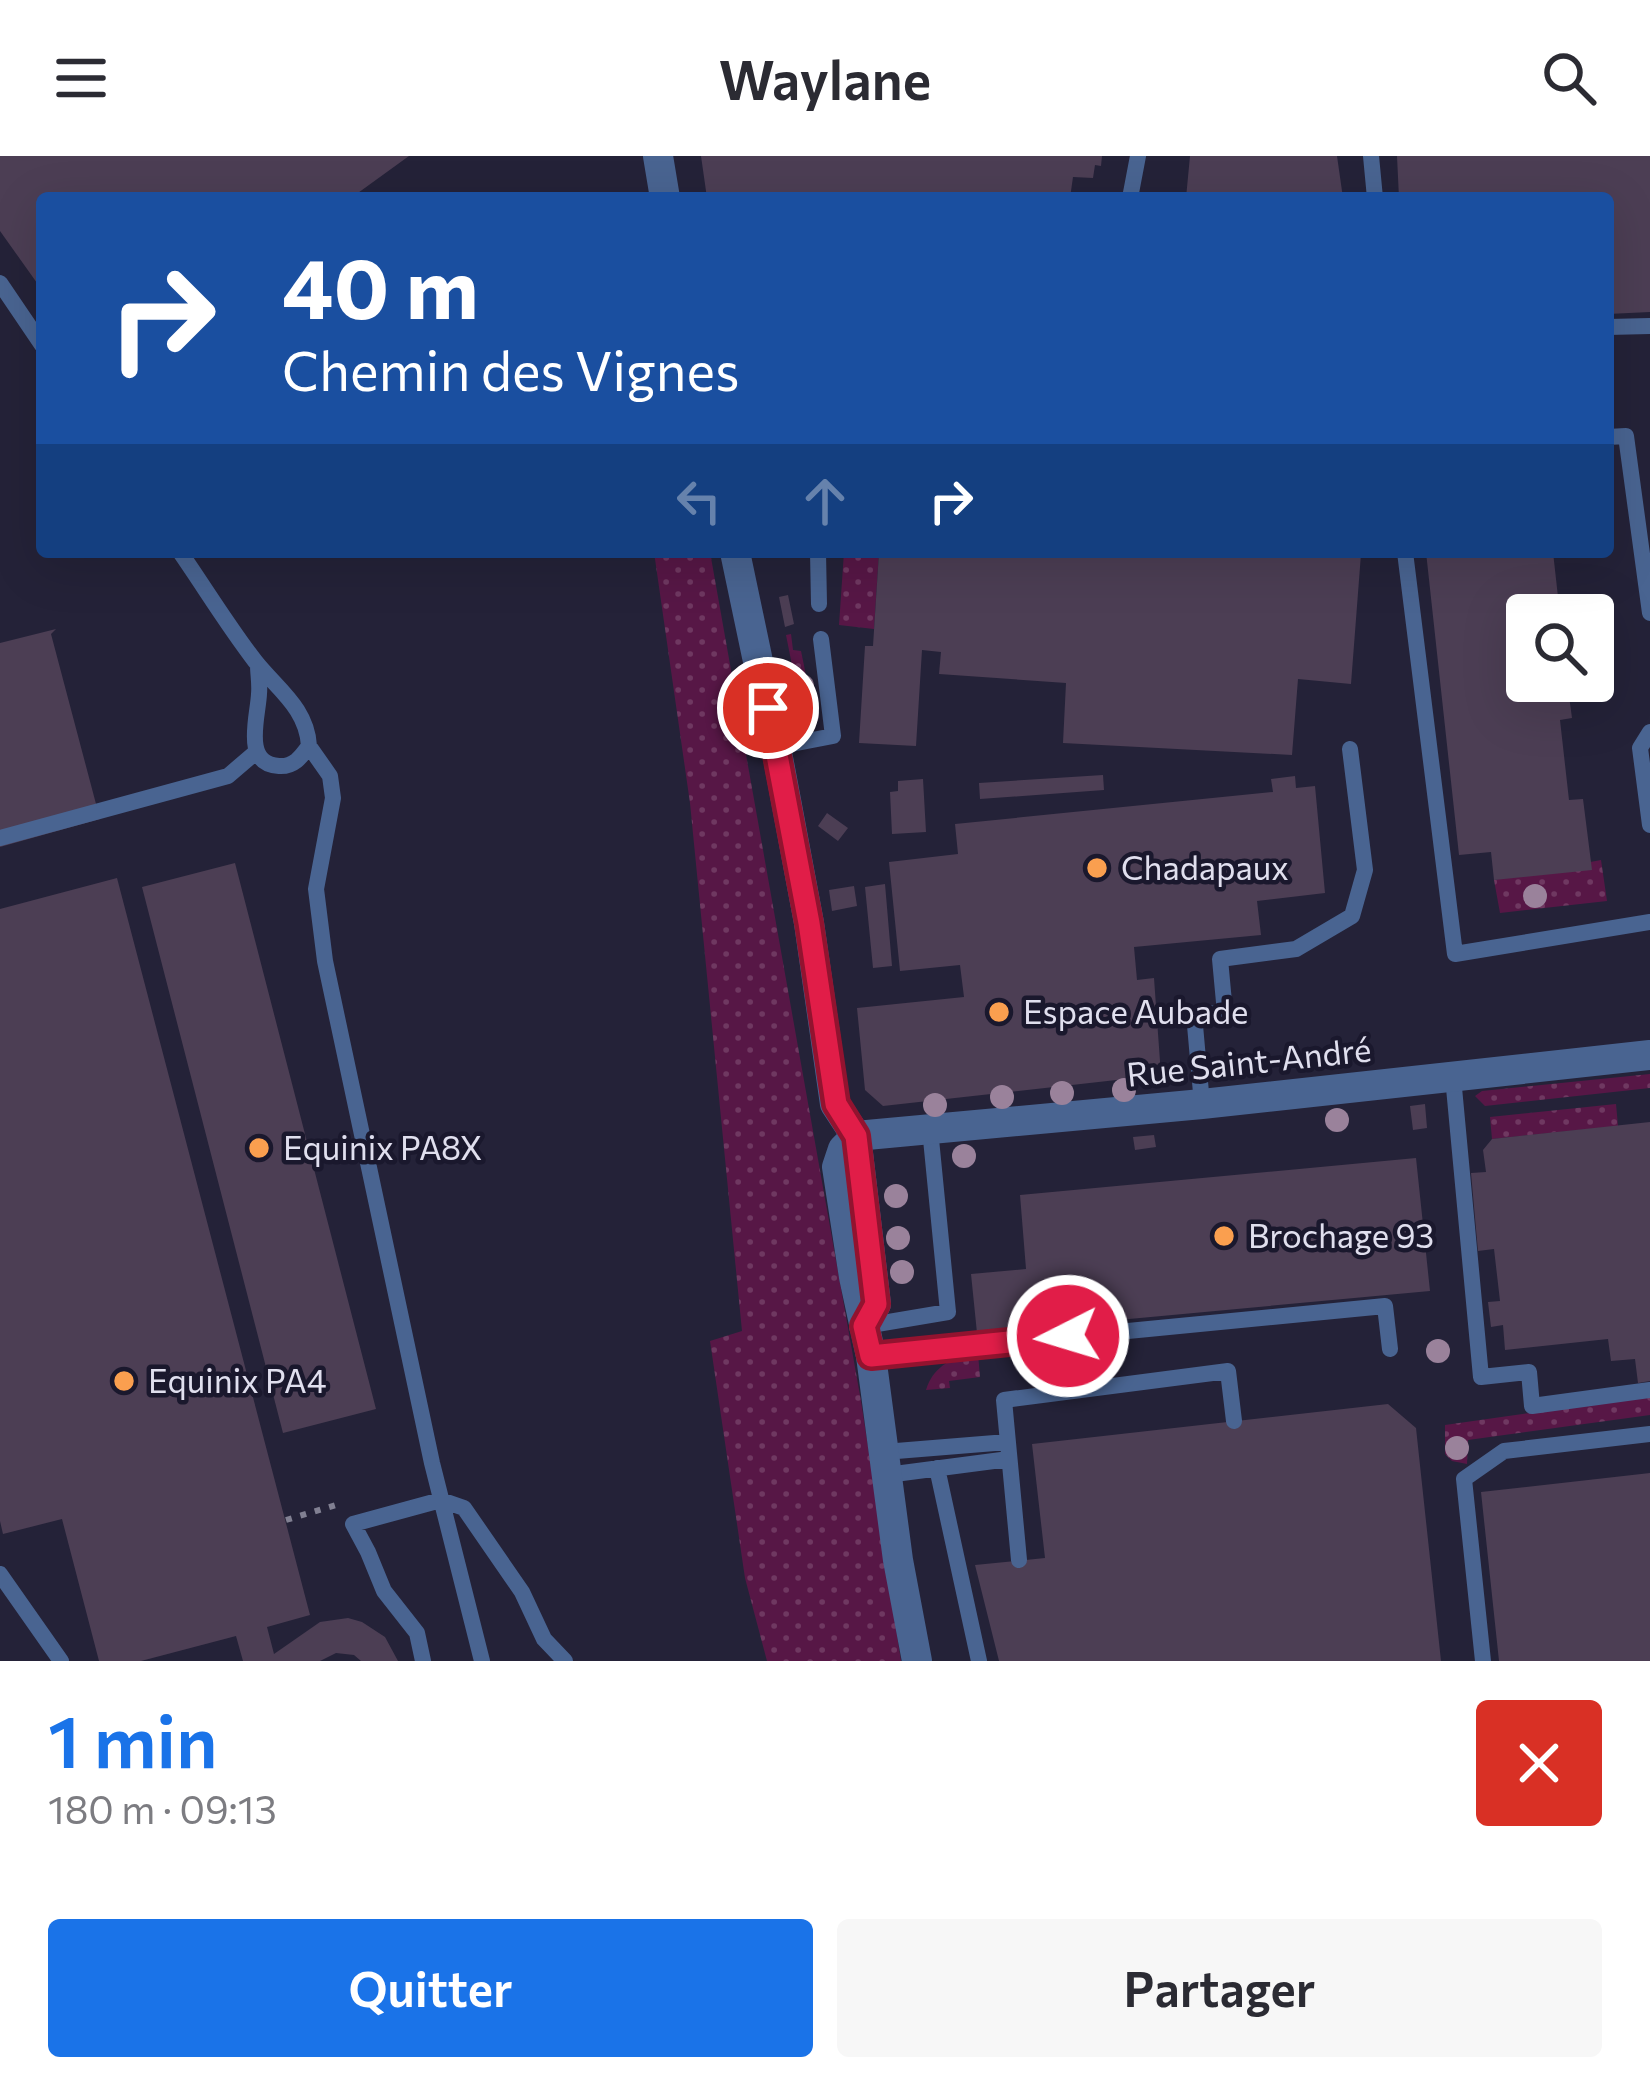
<!DOCTYPE html>
<html lang="fr">
<head>
<meta charset="utf-8">
<style>
  body { margin:0; font-family:Commissioner,sans-serif; background:#f7f7f7; color:#2b2b33; height:100vh; display:flex; flex-direction:column; font-size:45px; white-space:nowrap }
  * { box-sizing:border-box; margin:0 }
  p { font-size:39px; color:#7c7c81 }
  .icon { flex:none; width:66px; height:66px; fill:none; stroke:currentColor; stroke-width:2; stroke-linecap:round; stroke-linejoin:round }
  .map { position:relative; height:1505px; overflow:hidden }
  .details { display:flex; flex-direction:column; background:#fff; flex:1 }
  .details>* { flex:none }
  .guide { position:absolute; left:36px; top:36px; width:1578px; height:366px; border-radius:12px; box-shadow:0 12px 48px #0002; background:#1a4fa0; color:#fff; overflow:hidden }
  .tools { position:absolute; left:1506px; top:438px; display:grid; gap:24px }
  .tools a { display:grid; place-items:center; width:108px; height:108px; border-radius:12px; background:#fff; box-shadow:0 12px 48px #0002; font-size:60px }
  .pin { position:absolute; display:grid; place-items:center; width:102px; height:102px; color:#fff; margin:-51px; border:6px solid #fff; border-radius:50%; box-shadow:0 3px 12px #0007 }
  .me { position:absolute; width:132px; margin:-66px; rotate:265deg; stroke-linejoin:round; filter:drop-shadow(0 0 9px #0008) }
  .turn { display:flex; align-items:center; gap:42px; height:252px; padding:0 48px; font-size:54px }
  .turn .icon { width:156px; height:156px; stroke-width:2.5 }
  .turn b { display:block; font-size:84px; line-height:102px }
  .lanes { display:flex; align-items:center; height:114px; padding:0 48px; background:#0003; justify-content:center; gap:60px; direction:ltr }
  .lanes .off { opacity:.35 }
  .round { display:grid; place-items:center; flex:none; width:126px; height:126px; border-radius:12px; background:#f7f7f7 }
  .head { display:flex; align-items:center; justify-content:space-between; height:204px; padding:0 48px }
  h1 { font-size:72px; font-weight:600; line-height:90px; color:#1a73e8 }
  .cta { display:flex; gap:24px; margin-top:auto; padding:24px 48px }
  .cta a { flex:1; height:138px; border-radius:12px; background:#1a73e8; color:#fff; font-size:48px; font-weight:600; line-height:138px; text-align:center }
  .cta a+a { background:#f7f7f7; color:#2b2b33 }
  header { display:flex; justify-content:space-between; align-items:center; height:156px; padding:0 48px; background:#fff; font-size:54px; font-weight:600 }
  .map>svg:first-child { display:block }
</style>
</head>
<body>
<header><svg class="icon" aria-label="menu" viewBox="0 0 24 24"><path d="M4 6h16M4 12h16M4 18h16"/></svg>Waylane<svg class="icon" aria-label="search" viewBox="0 0 24 24"><circle cx="10" cy="10" r="6"/><path d="M15 15l6 6"/></svg></header>
<div class="map">
<svg width="1650" height="1505" viewBox="0 0 1650 1505">
  <defs>
    <pattern id="grass-dots" width="8" height="8" patternUnits="userSpaceOnUse" patternTransform="scale(3)"><rect width="8" height="8" fill="#571746"/><path d="M2 2h.1M6 6h.1" fill="none" stroke="#6f3861" stroke-width="1.8" stroke-linecap="round"/></pattern>
  </defs>
  <rect width="100%" height="100%" fill="#242238"/>
  <path fill="url(#grass-dots)" d="M654,396H710L861,1245L901,1505H767L745,1422L710,1185L742,1175L690,647Z
    M844,396H879L874,473L839,469Z
    M791,478L793,494L801,495L816,568L804,569L786,479Z
    M1601,704L1607,745L1500,757L1494,724Z
    M1650,918V932L1485,950L1475,940L1482,935Z
    M1616,948L1618,970L1492,983L1490,961Z
    M978,1198L980,1221L949,1225L950,1232L926,1234C934,1209 954,1200 978,1198Z
    M1650,1240V1259L1468,1284L1467,1308L1452,1305L1445,1298V1269Z"/>
  <path fill="#4c3e54" d="M0,0H409L351,42H42V134L0,75Z
    M701,0H1102L1101,10L1095,9L1093,22L1073,21L1070,42H707Z
    M1190,0H1337L1343,42H1186Z
    M1397,0H1650V156L1608,158V42H1399Z
    M879,396L1361,398L1351,528L1298,523L1292,599L1063,587L1066,527L939,518L941,496L922,494L916,590L859,587L865,490H873Z
    M1426,396H1553L1560,459H1527V525H1567L1572,562L1560,564L1569,644L1583,643L1592,714L1494,724L1491,696L1459,699Z
    M788,439L794,468L785,471L779,441Z
    M56,473L51,478L100,663L0,691V487Z
    M1103,619L1104,634L980,643L979,627Z
    M1295,620L1296,632L1315,630L1325,737L1257,745L1261,779L1134,791L1137,824L1154,822L1161,919L883,950L865,934L857,852L964,841L960,809L900,815L889,706L958,698L955,668L1273,636L1271,623Z
    M923,623L926,676L892,678L890,636L898,635V625Z
    M827,657L848,672L838,685L818,670Z
    M235,707L376,1253L283,1277L142,731Z
    M117,722L310,1459L267,1471L274,1498L320,1466L348,1462L362,1466L385,1481L398,1505H361L354,1499L336,1497L320,1505H243L236,1480L141,1505H99L62,1363L3,1378L0,1365V753Z
    M885,728L892,810L873,812L865,731Z
    M854,730L857,750L832,755L829,734Z
    M1425,948L1427,972L1413,974L1410,950Z
    M1650,966V1225L1638,1227L1635,1203L1611,1205L1608,1183L1505,1194L1503,1169L1491,1171L1488,1146L1500,1145L1494,1093L1478,1095L1471,1017L1486,1016L1483,994L1492,983Z
    M1154,979L1156,991L1135,994L1133,981Z
    M1416,1002L1430,1135L977,1177L971,1118L1026,1113L1020,1039Z
    M1388,1248L1416,1272L1441,1505H999L975,1409L1045,1402L1032,1288Z
    M1650,1317V1505H1499L1481,1336Z"/>
  <g fill="none" stroke-linecap="round" stroke-linejoin="round">
    <path stroke="#818092" stroke-width="6" stroke-dasharray="6 9" stroke-linecap="butt" d="M286,1364L336,1349"/>
    <path stroke="#496491" stroke-width="16" d="M1371,0L1375,42
      M1130,42L1138,0
      M0,127L42,189
      M1608,171L1650,170
      M1608,281L1626,280L1650,457
      M180,396C205,432 228,470 255,505C277,533 307,552 309,590C301,601 294,611 279,610C242,608 258,561 259,538C260,528 258,518 258,509
      M818,396L819,448
      M1405,396L1455,798L1650,766
      M1650,576L1640,592L1650,669
      M309,590L330,620L333,642L316,733L325,805L432,1307L482,1505
      M776,591L833,580L821,483
      M0,682L228,620L256,596
      M1453,921L1481,1221L1529,1216L1532,1250L1650,1234
      M1202,948L1194,858L1225,857L1220,803L1296,793L1352,760L1365,714L1350,593
      M865,1170L948,1156L930,973
      M871,1200L1385,1150L1390,1193
      M884,1296L1007,1286
      M937,1312L979,1505
      M887,1319L1009,1303
      M1019,1404L1004,1244L1228,1215L1234,1265
      M0,1418L61,1505
      M423,1505L417,1477L384,1435L368,1396L353,1368L441,1344L464,1352L522,1436L544,1483L565,1505
      M1483,1505L1464,1323L1504,1295L1650,1278"/>
    <path stroke="#496491" stroke-width="30" d="M658,0L665,42
      M735,396L776,591L809,767L835,948L856,980L876,1148L864,1170
      M856,980L1202,948L1650,899
      M856,980L843,993L837,1011L854,1121L871,1200L898,1404L917,1505"/>
  </g>
  <g fill="#9a829b">
    <circle cx="802" cy="530" r="12"/>
    <circle cx="807" cy="559" r="12"/>
    <circle cx="1535" cy="740" r="12"/>
    <circle cx="1124" cy="934" r="12"/>
    <circle cx="1062" cy="937" r="12"/>
    <circle cx="1002" cy="941" r="12"/>
    <circle cx="935" cy="949" r="12"/>
    <circle cx="1337" cy="964" r="12"/>
    <circle cx="964" cy="1000" r="12"/>
    <circle cx="896" cy="1040" r="12"/>
    <circle cx="898" cy="1082" r="12"/>
    <circle cx="902" cy="1116" r="12"/>
    <circle cx="1438" cy="1195" r="12"/>
    <circle cx="1457" cy="1292" r="12"/>
  </g>
  <g fill="none" stroke-linecap="round" stroke-linejoin="round">
    <g stroke="#92132f" stroke-width="30">
      <path id="route" d="M768,552L809,767L836,948L856,980L876,1148L864,1170L871,1200L1068,1180"/>
    </g>
    <use href="#route" stroke="#e11d48" stroke-width="21"/>
  </g>
  <g fill="#fa9f4f" stroke="#1a182d" stroke-width="4.5">
    <circle cx="1097" cy="712" r="12"/>
    <circle cx="999" cy="856" r="12"/>
    <circle cx="259" cy="992" r="12"/>
    <circle cx="1224" cy="1080" r="12"/>
    <circle cx="124" cy="1225" r="12"/>
  </g>
  <g text-anchor="middle" stroke-width="9" stroke-linejoin="round" paint-order="stroke">
    <g font-size="33" fill="#e0dfee" stroke="#1a182d" text-anchor="start">
      <text x="1121" y="724">Chadapaux</text>
      <text x="1023" y="868">Espace Aubade</text>
      <text x="283" y="1004">Equinix PA8X</text>
      <text x="1248" y="1092">Brochage 93</text>
      <text x="148" y="1237">Equinix PA4</text>
    </g>
    <g font-size="33" fill="#e0dfee" stroke="#1a182d">
      <text transform="translate(1249 906) rotate(-6)" y="12">Rue Saint-André</text>
    </g>
  </g>
</svg>
<div class="tools">
<a><svg class="icon" aria-label="search" viewBox="0 0 24 24"><circle cx="10" cy="10" r="6"/><path d="M15 15l6 6"/></svg></a>
</div>
<div class="pin" style="left:768px;top:552px;background:#d93025"><svg class="icon" aria-label="arrive" viewBox="0 0 24 24"><path d="M6 21V4h12l-3 4 3 4H6"/></svg></div>
<svg class="me" style="left:1068px;top:1180px" viewBox="-20 -20 40 40"><circle r="17" fill="#e11d48" stroke="#fff" stroke-width="3"/><path d="M0-11L8 9 0 5-8 9z" fill="#fff"/></svg>
<div class="guide">
<div class="turn"><svg class="icon" aria-label="right" viewBox="0 0 24 24"><path d="M7 20v-9h11M14 6l5 5-5 5"/></svg><div><b>40 m</b>Chemin des Vignes</div></div>
<div class="lanes"><svg class="icon off" aria-label="left" viewBox="0 0 24 24"><path d="M17 20v-9H6M10 6l-5 5 5 5"/></svg><svg class="icon off" aria-label="ahead" viewBox="0 0 24 24"><path d="M12 20V5M6 11l6-6 6 6"/></svg><svg class="icon" aria-label="right" viewBox="0 0 24 24"><path d="M7 20v-9h11M14 6l5 5-5 5"/></svg></div>
</div>
</div>
<section class="details">
<div class="head"><div><h1>1 min</h1><p>180 m · 09:13</p></div><a class="round" style="background:#d93025;color:#fff"><svg class="icon" aria-label="close" viewBox="0 0 24 24"><path d="M6 6l12 12M18 6L6 18"/></svg></a></div>
<div class="cta"><a>Quitter</a><a>Partager</a></div>
</section>
</body>
</html>
